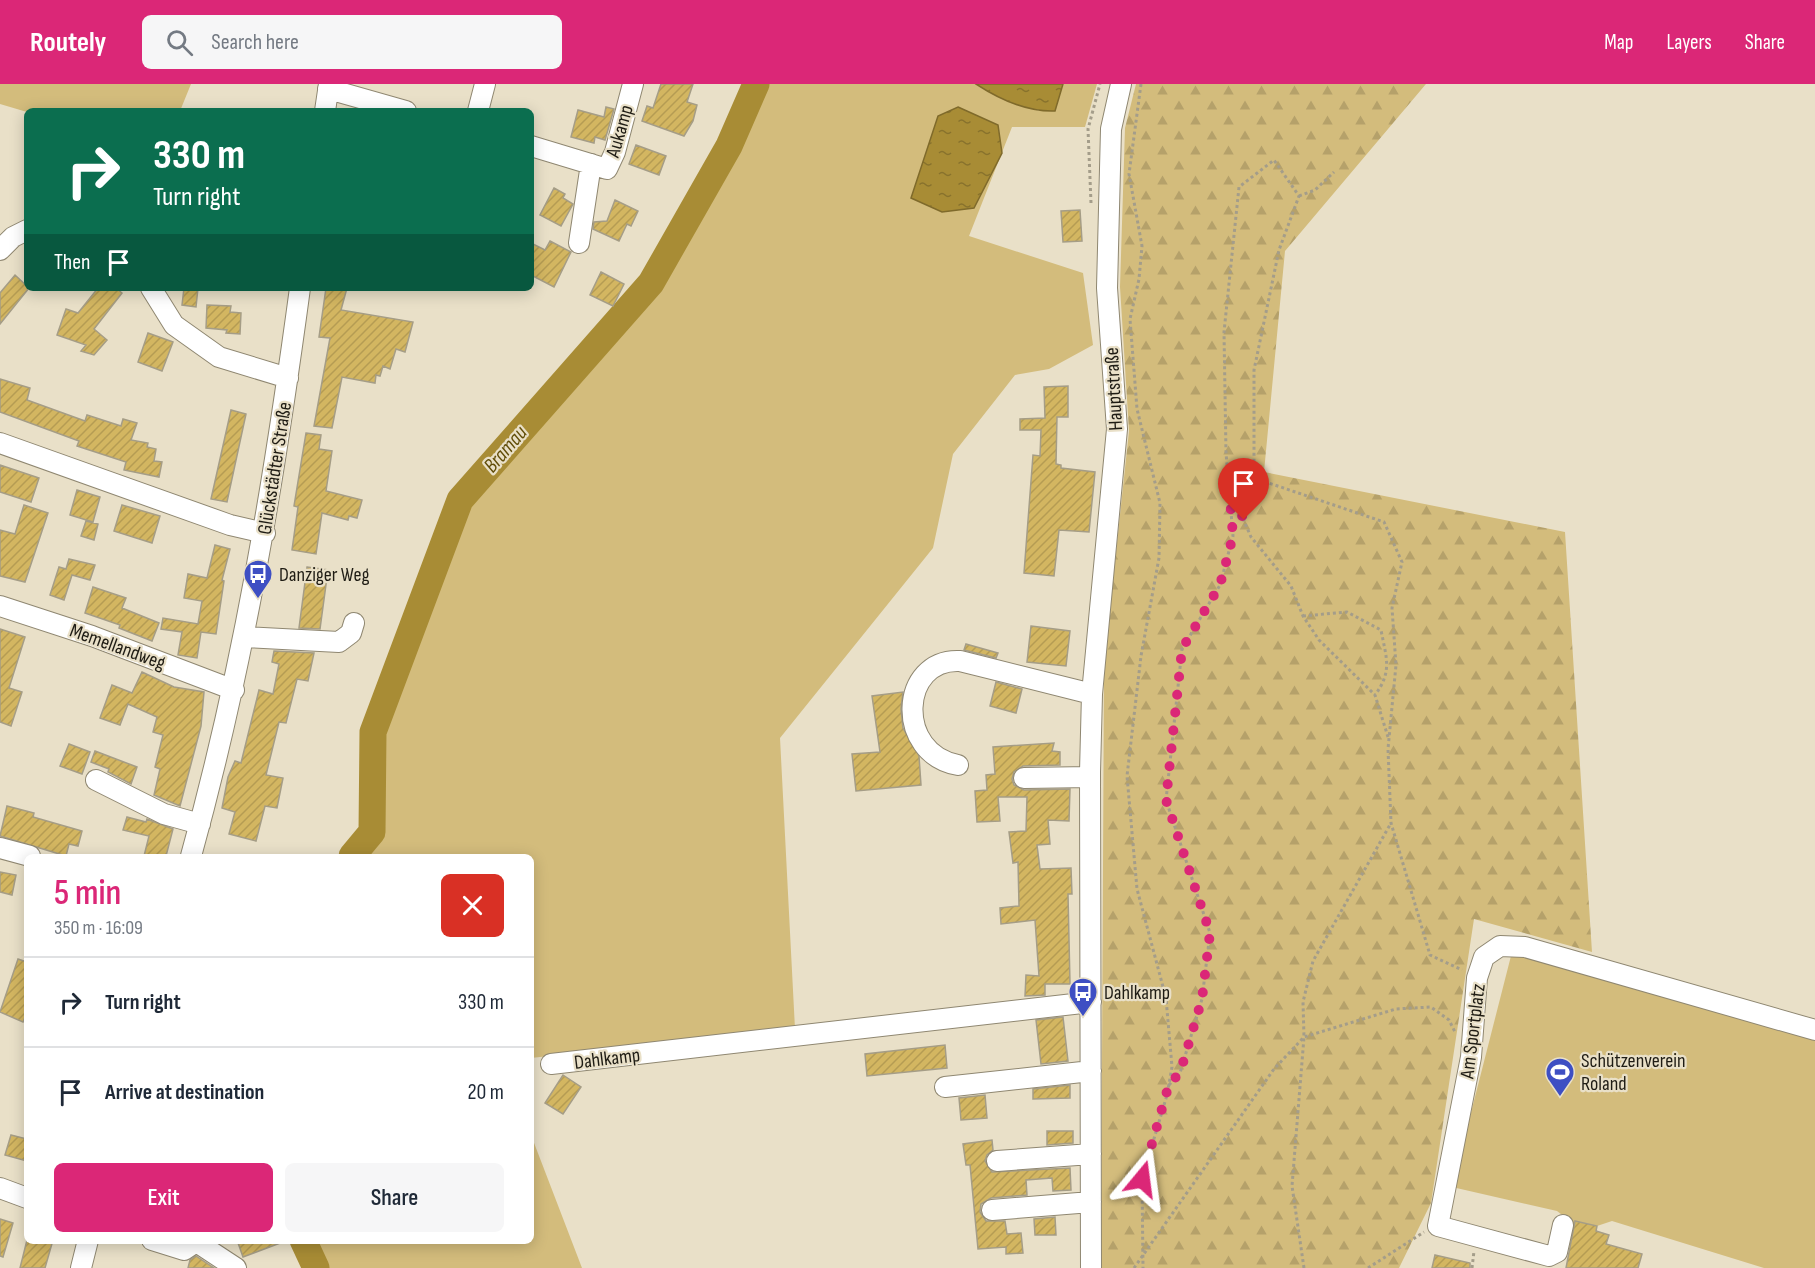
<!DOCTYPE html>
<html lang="en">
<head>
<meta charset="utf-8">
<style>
  body { margin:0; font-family:"Sofia Sans Condensed",sans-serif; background:#f6f6f7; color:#1f2937; height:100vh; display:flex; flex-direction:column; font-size:22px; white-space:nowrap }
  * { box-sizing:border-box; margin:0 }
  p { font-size:20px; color:#747a83 }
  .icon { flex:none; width:33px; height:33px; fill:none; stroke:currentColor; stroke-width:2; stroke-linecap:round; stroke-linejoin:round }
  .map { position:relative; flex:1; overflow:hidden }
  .panel { position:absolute; left:24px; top:770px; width:510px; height:390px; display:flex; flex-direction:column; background:#fff; border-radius:9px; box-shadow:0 3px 15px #0003 }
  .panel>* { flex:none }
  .banner { position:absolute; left:24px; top:24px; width:510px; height:183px; border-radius:9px; box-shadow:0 3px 15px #0003; background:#0b6e4f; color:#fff; overflow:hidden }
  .pin { position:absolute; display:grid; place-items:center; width:51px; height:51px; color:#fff; margin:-62px -26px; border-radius:50% 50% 50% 0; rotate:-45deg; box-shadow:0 0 6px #0007 }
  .pin .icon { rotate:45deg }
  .me { position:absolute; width:66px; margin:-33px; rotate:16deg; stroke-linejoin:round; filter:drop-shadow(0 0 4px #0008) }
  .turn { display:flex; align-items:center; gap:21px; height:126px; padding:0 30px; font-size:27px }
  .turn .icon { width:78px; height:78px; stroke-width:2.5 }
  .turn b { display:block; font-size:42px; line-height:51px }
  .then { display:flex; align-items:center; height:57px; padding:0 30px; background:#0003; gap:12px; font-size:22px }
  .round { display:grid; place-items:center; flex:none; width:63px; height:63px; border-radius:9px; background:#f6f6f7 }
  .headline { display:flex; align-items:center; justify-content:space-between; height:102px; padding:0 30px }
  h1 { font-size:36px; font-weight:600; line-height:45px; color:#db2777 }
  .cta { display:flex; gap:12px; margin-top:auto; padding:12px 30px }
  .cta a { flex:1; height:69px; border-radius:9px; background:#db2777; color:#fff; font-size:24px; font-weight:600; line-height:69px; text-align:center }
  .cta a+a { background:#f6f6f7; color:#1f2937 }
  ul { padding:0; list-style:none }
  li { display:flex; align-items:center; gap:18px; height:90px; padding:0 30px; border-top:2px solid #e0e1e3 }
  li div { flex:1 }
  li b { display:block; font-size:22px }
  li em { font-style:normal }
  header { display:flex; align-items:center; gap:36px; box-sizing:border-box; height:84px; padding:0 30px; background:#db2777; color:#fff }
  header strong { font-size:28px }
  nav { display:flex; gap:33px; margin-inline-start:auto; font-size:21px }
  .search { width:420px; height:54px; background:#f6f6f7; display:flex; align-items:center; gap:15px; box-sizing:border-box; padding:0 21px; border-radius:9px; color:#747a83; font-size:22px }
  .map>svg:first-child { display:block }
</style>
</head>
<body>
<header>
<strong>Routely</strong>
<div class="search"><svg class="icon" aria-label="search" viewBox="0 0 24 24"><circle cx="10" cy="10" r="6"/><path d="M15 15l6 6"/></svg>Search here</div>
<nav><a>Map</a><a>Layers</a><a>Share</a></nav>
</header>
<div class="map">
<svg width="1815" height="1184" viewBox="0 0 1815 1184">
  <defs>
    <pattern id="forest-firs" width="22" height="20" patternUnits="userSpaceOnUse" patternTransform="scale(1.5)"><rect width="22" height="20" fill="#d3bc7c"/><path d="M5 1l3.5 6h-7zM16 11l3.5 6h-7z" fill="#b5a16a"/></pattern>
    <pattern id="water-ripples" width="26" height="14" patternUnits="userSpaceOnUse" patternTransform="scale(1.5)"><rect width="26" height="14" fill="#a88c35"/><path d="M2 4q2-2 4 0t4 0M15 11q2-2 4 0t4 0" fill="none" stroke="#88722c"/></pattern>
    <pattern id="building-hatch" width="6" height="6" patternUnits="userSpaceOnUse" patternTransform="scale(1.5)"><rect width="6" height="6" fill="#d3b661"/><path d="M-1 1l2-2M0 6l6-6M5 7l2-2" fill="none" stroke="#b59c53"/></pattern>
  </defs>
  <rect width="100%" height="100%" fill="#e9e0c8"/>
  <path fill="#d3bc7c" d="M0,0H191L180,27L27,28L0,20Z
    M761,0H976L1010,18L1040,27L1055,26L1063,0H1097L1085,43H1012L969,152L1083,189L1093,261L1049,285L1015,291L953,370L933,464L780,654L795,945L531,974V772H366L375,748L376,648L463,417L654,203L734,66Z
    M1512,868L1815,955V1184H1764L1612,1137L1597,1142L1575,1137L1574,1140L1557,1127L1452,1103Z
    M531,1051L582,1184H327L313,1157L531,1156Z"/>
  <path fill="url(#forest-firs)" d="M1136,0H1426L1285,167L1264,388L1565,448L1592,868L1474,835L1431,1119L1399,1184H1101L1104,580L1129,347L1120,203L1125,44Z"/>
  <path fill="url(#water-ripples)" stroke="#7f6a2b" stroke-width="1.5" d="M976,0H1063L1055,27C1028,28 999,15 976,0Z
    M958,23L998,41L1002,69L974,124L942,128L911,114L938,32Z"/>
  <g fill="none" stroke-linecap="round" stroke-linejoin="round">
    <path stroke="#a88c35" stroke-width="27" d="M352,772L372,748L373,648L460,416L651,199L729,62L756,0
      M303,1156L316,1184"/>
  </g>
  <path fill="url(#building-hatch)" stroke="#a59d86" stroke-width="1.5" d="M661,0H693L687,18L697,21L693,37L684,52L642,37L647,22L653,24Z
    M606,23L614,25L605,56L595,53L594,59L571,53L578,26L604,33Z
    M636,61L666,72L659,91L629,80Z
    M554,104L565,110L563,114L573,120L561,142L540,131Z
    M615,116L638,127L631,142L627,140L619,157L593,145L594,138L607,137Z
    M1080,126L1082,157L1063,158L1061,127Z
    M550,157L571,168L554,203L531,191V159L545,166Z
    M601,188L624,200L613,222L590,211Z
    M15,191L29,204L0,240V209Z
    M98,204H116L122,209L94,245L107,256L94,271L81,267L86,261L57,251L66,225L78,229Z
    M184,204H198L196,223L182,221Z
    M326,204H347L341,226L413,238L405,268L396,265L390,285L383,282L380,292L376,291L375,299L342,293L332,344L314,342L330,254L319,253Z
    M207,221L231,222L230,228L241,229L240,250L226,249L227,246L206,244Z
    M148,249L173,258L162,287L138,278Z
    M0,295L30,304L27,316L85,337L87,331L121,342L123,335L137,339L131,356L148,359L147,363L156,365L154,377L162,378L159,393L124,386L126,378L77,362L79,357L0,328Z
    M1068,302V333H1057L1056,380L1061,381V384L1095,388L1089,448L1059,446L1054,492L1024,489L1033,371L1040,372L1041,346H1020V335L1045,334L1044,303Z
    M231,326L246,330L227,418L211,415Z
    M306,349L321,351L319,365L332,367L326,407L362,416L357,434L349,432L348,436L322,429L316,470L292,466L298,423L294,422Z
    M0,381L39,394L31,418L0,408Z
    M77,406L100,413L93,438L70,431Z
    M24,421L48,429L25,498L0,492V446L15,450Z
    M122,421L160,432L152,459L114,447Z
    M86,437L98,440L94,456L81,452Z
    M215,461L230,465L222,496L224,497L216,550L201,548L197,574L178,571L182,548L161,545L163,534L198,540L202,517L184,514L188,490L207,494Z
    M69,475L95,481L90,496L72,491L64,516L50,511L59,483L66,485Z
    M307,483L328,486L320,545L299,544Z
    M93,503L126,514L122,524L159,539L152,557L119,544L120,541L85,529Z
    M1031,542L1070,547L1066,582L1027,578Z
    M0,545L25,553L9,604L22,608L11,642L0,638Z
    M966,560L998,569L996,574L964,566Z
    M274,567L314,569L308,597L297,595L286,639L279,638L266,691L283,694L277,724L265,722L256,757L229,750L235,728L222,724L228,693L235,677L241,679L259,606L273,610L279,580L272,578Z
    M142,588L174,603L204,608L201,642L180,722L154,711L160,685L155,683L163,651L153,648L157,633L128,620L120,641L100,634L112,601L132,609Z
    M996,598L1022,605L1016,629L990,622Z
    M903,608L901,625L903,644L919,672L921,701L856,707L852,670L880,668L872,612Z
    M1054,659L1052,667L1060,668V681L1023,682L1014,688L1012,695L1014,701L1024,706L1070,705L1069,737L1048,736L1050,760L1037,761L1040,785L1071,784L1072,810H1068L1070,900H1045V911L1025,912L1026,891L1039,892L1035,836L1001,840L1000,824L1019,822L1018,778L1013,779L1009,748L1026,747L1027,713H998L1000,737L977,738L975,707L987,706L986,691L995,690L993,663Z
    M69,660L90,668L82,690L60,682Z
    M95,667L137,683L131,700L108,688L109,685L91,678Z
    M7,722L34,729L33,733L82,747L78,762L69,760L66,772L0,752Z
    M127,733L146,738L147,735L173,745L166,772H144L149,752L123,746Z
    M0,788L16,791L12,811L0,808Z
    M18,875L27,878V929L23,938L0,928Z
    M1063,933L1068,977L1041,980L1036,936Z
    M945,961L947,984L867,992L865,970Z
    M563,991L581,1003L563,1030L545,1019Z
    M1070,1001V1014L1033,1015V1005Z
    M985,1011L987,1034L961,1036L959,1014Z
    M1047,1047H1073V1059L1047,1061Z
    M11,1051L27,1055V1077L5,1071Z
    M992,1056L993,1066L987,1071L985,1077L992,1088L1070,1084L1071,1106L1053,1107L1052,1094L1026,1096L1027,1111L991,1114L981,1120L980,1128L986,1137H1005L1007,1150L1021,1149L1023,1169L1006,1170V1163L978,1165L970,1081H966L963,1060Z
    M1055,1133L1056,1151H1035L1034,1135Z
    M0,1135L13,1139L3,1173L0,1172Z
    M1575,1137L1597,1142L1596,1147L1609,1151L1606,1160L1642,1170L1638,1184H1566Z
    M27,1156H53L45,1184H20Z
    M237,1156H283V1158L243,1173Z
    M1435,1171L1470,1179V1184H1432Z
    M196,1172L214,1184H188L190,1176Z"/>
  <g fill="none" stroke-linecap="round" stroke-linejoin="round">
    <g stroke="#8f8771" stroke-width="22">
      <path id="minor" d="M328,5L406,27
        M325,27L329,0
        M478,27L485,0
        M531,62L607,85L615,68L633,0
        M579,159L591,80
        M0,166L13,153L27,146
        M151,204L174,241L219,273L288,294
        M0,359L230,441L265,449
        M0,522L92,552L234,606
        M245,553L339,558L351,549L354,539
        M958,681C895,670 899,574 960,577L1092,610
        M1024,694L1090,693
        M96,696L164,730L200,740
        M0,764L30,772
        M191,772C243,585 274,397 300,204
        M551,980L1091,918
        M945,1003L1091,987
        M997,1077L1091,1070
        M0,1104L27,1114
        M992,1126L1091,1118
        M1563,1141L1557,1168L1549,1172L1438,1142L1471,973L1477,894L1484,873L1500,862L1525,863L1815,946
        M152,1156L184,1166L199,1156
        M198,1159L236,1184
        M81,1184L88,1156
        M1091,1184L1090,688L1092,610L1117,345L1107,204L1111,45L1121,0"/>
    </g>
    <path stroke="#a49d8a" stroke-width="3" stroke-dasharray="3 3" stroke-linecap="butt" d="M1141,0L1129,90L1142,162L1139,195L1130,235L1137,325L1160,419L1159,474L1141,572L1127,692L1137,805L1166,914L1172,983L1167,1011L1142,1095L1143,1184
      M1299,112L1315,106L1334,88
      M1091,119L1088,45L1100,0
      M1231,407L1251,453L1291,502L1303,532L1319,556L1375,611
      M1303,532L1347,528L1381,546C1386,573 1393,587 1375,611L1388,653
      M1169,1001L1180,989L1202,915L1210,849L1166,716L1182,565L1220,501L1233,452L1226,369L1224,248L1239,103L1274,76L1299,112L1279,166L1254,286V394L1384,438L1402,478L1392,524L1396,581L1388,665L1391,739L1430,871L1462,886
      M1134,1184L1274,985L1304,953L1396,925L1431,923L1449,936L1455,948
      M1304,1184L1292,1102L1304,953L1303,918L1313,877L1391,739
      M1368,1184L1424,1148
      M1472,1184L1474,1167"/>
    <use href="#minor" stroke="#fff" stroke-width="20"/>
  </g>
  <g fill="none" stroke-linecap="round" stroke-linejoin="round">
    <path stroke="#db2777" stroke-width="10" stroke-dasharray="0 18" d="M1142,1095L1169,1000L1180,989L1202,915L1210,849L1166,716L1182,565L1220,501L1233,452L1229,403L1244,436"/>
  </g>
  <defs>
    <g id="bus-pin" transform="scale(1.5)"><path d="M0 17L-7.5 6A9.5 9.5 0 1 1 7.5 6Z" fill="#3e4fc3" stroke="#e9e0c8"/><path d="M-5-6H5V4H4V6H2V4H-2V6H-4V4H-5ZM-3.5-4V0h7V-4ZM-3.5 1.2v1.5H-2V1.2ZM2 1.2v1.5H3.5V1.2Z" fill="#fff"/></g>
    <g id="stadium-pin" transform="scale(1.5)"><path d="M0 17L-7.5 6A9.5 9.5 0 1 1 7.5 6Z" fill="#3e4fc3" stroke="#e9e0c8"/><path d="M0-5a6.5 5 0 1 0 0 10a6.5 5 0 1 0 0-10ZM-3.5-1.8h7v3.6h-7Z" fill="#fff"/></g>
  </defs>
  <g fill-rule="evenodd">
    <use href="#bus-pin" x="258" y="490"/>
    <use href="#bus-pin" x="1083" y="908"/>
    <use href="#stadium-pin" x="1560" y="988"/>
  </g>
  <g text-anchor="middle" stroke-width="4.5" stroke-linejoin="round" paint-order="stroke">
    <g font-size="20" fill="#1f1c14" stroke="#e9e0c8">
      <text transform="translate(619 47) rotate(-74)" y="7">Aukamp</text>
      <text transform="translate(1113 305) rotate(-93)" y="7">Hauptstraße</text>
      <text transform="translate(274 384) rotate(-81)" y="7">Glückstädter Straße</text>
      <text transform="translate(118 562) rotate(20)" y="7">Memellandweg</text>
      <text transform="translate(1472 947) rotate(-83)" y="7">Am Sportplatz</text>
      <text transform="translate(607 974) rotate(-7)" y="7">Dahlkamp</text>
    </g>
    <g font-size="20" fill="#1f1c14" stroke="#e9e0c8" text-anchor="start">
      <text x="279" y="497">Danziger Weg</text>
      <text x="1104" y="915">Dahlkamp</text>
      <text x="1581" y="983">Schützenverein<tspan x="1581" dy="23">Roland</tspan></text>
    </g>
    <g font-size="21" font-style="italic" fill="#614d08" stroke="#e9e0c8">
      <text transform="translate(505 365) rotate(-49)" y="7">Bramau</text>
    </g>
  </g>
</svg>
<div class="pin" style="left:1244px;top:436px;background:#d93025"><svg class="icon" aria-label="arrive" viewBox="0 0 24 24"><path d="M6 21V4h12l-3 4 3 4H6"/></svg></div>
<svg class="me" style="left:1142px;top:1095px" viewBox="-20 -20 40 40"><path d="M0-17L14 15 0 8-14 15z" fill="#db2777" stroke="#fff" stroke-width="4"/></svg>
<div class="banner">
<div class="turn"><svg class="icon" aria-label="right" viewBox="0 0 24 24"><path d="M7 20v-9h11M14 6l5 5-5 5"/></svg><div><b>330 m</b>Turn right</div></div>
<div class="then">Then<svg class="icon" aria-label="arrive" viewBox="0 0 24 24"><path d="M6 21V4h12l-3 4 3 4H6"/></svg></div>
</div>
<section class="panel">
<div class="headline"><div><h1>5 min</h1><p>350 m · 16:09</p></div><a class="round" style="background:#d93025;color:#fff"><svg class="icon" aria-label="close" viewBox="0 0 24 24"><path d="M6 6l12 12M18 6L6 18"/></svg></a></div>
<ul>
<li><svg class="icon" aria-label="right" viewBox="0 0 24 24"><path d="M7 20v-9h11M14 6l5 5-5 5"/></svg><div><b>Turn right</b></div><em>330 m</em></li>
<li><svg class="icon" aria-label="arrive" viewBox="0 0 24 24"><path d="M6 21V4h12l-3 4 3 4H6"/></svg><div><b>Arrive at destination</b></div><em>20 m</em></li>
</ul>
<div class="cta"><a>Exit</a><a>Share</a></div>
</section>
</div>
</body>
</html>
